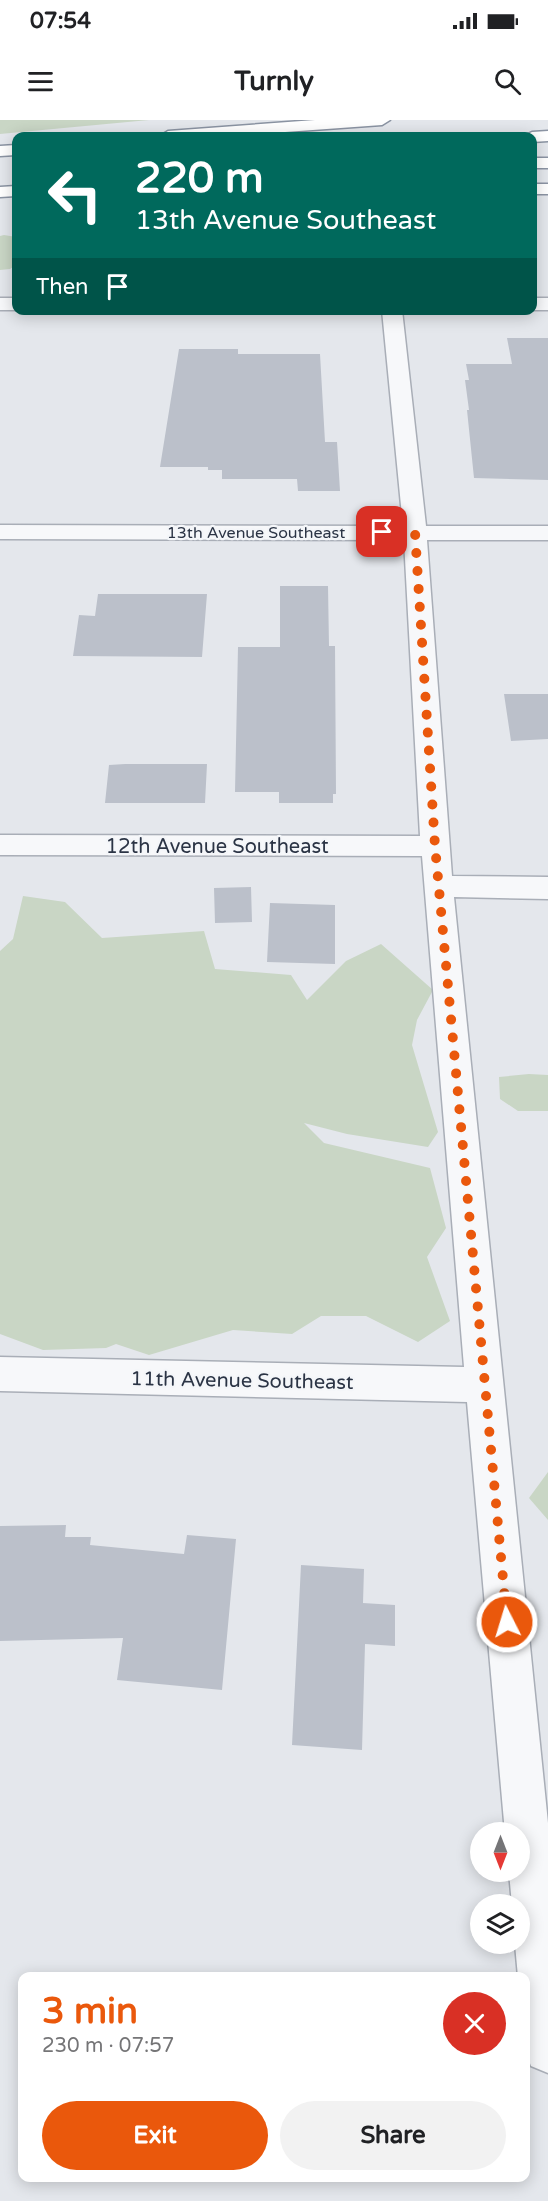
<!DOCTYPE html>
<html lang="en">
<head>
<meta charset="utf-8">
<style>
  body { margin:0; font-family:"Varela Round",sans-serif; background:#f2f2f2; color:#202124; height:100vh; display:flex; flex-direction:column; font-size:22px; white-space:nowrap }
  * { box-sizing:border-box; margin:0 }
  p { font-size:20px; color:#757577 }
  .icon { flex:none; width:33px; height:33px; fill:none; stroke:currentColor; stroke-width:2; stroke-linecap:round; stroke-linejoin:round }
  .map { position:relative; flex:1; overflow:hidden }
  .panel { position:absolute; left:18px; top:1852px; width:512px; height:210px; display:flex; flex-direction:column; background:#fff; border-radius:12px; box-shadow:0 3px 15px #0003 }
  .panel>* { flex:none }
  .banner { position:absolute; left:12px; top:12px; width:525px; height:183px; border-radius:12px; box-shadow:0 3px 15px #0003; background:#00695c; color:#fff; overflow:hidden }
  .needle { width:39px; rotate:180deg }
  .controls { position:absolute; left:470px; top:1702px; display:grid; gap:12px }
  .controls a { display:grid; place-items:center; width:60px; height:60px; border-radius:50%; background:#fff; box-shadow:0 3px 15px #0003; font-size:30px }
  .pin { position:absolute; display:grid; place-items:center; width:51px; height:51px; color:#fff; margin:-26px; border-radius:12px; box-shadow:0 3px 9px #0006 }
  .me { position:absolute; width:66px; margin:-33px; rotate:355deg; stroke-linejoin:round; filter:drop-shadow(0 0 4px #0008) }
  .turn { display:flex; align-items:center; gap:21px; height:126px; padding:0 24px; font-size:27px }
  .turn .icon { width:78px; height:78px; stroke-width:2.5 }
  .turn b { display:block; font-size:42px; line-height:51px }
  .then { display:flex; align-items:center; height:57px; padding:0 24px; background:#0003; gap:12px; font-size:22px }
  .round { display:grid; place-items:center; flex:none; width:63px; height:63px; border-radius:32px; background:#f2f2f2 }
  .summary { display:flex; align-items:center; justify-content:space-between; height:102px; padding:0 24px }
  h1 { font-size:36px; font-weight:700; line-height:45px; color:#ea580c }
  .primary-button { display:flex; gap:12px; margin-top:auto; padding:12px 24px }
  .primary-button a { flex:1; height:69px; border-radius:36px; background:#ea580c; color:#fff; font-size:24px; font-weight:700; line-height:69px; text-align:center }
  .primary-button a+a { background:#f2f2f2; color:#202124 }
  .status { display:flex; justify-content:space-between; align-items:center; height:42px; padding:0 30px; background:#fff; direction:ltr }
  .status svg { height:16px; fill:currentColor }
  header { display:flex; justify-content:space-between; align-items:center; height:78px; padding:0 24px; background:#fff; font-size:27px; font-weight:700 }
  .map>svg:first-child { display:block }
</style>
</head>
<body>
<div class="status"><b>07:54</b><svg viewBox="0 0 49 12"><path d="M0 12V9h3v3zM5 12V6h3v6zM10 12V3h3v9zM15 12V0h3v12zM26 1h20v11H26zM47 4h2v5h-2z"/></svg></div>
<header><svg class="icon" aria-label="menu" viewBox="0 0 24 24"><path d="M4 6h16M4 12h16M4 18h16"/></svg>Turnly<svg class="icon" aria-label="search" viewBox="0 0 24 24"><circle cx="10" cy="10" r="6"/><path d="M15 15l6 6"/></svg></header>
<div class="map">
<svg width="548" height="2081" viewBox="0 0 548 2081">
  <rect width="100%" height="100%" fill="#e4e7ec"/>
  <path fill="#c9d6c5" d="M0,0H149L0,14Z
    M4,115L16,117V145L10,149L0,150V116Z
    M23,776L65,782L102,818L204,811L215,849L291,855L307,880L346,841L381,824L433,870L417,900L412,925L438,1012L428,1027L347,1014L304,1003L324,1023L430,1048L446,1108L427,1137L450,1201L418,1222L366,1196H321L292,1214L233,1210L149,1235L116,1224L106,1228L43,1230L0,1214V831L13,819Z
    M529,954L548,955V991H518L500,979L499,957Z
    M548,1352V1400L529,1378Z"/>
  <path fill="#bbc0ca" d="M507,218H548V360L474,358L467,290H469L465,260H469L466,244H512Z
    M179,229H238V234H320L325,322H337L340,371H298L297,359H222V350H208V347H160Z
    M280,466H328L329,526H335L336,674H333V683H279V672H235L238,527H280Z
    M98,474H207L202,537L73,536L79,495L95,496Z
    M504,574H548V619L511,621Z
    M125,644H207L205,683H105L109,645Z
    M251,767L252,802L215,803L214,768Z
    M270,783L335,785V844L267,842Z
    M66,1405L65,1417H91L90,1425L184,1434L187,1415L236,1419L222,1570L117,1560L123,1518L0,1521V1406Z
    M301,1445L364,1449L363,1483L395,1485V1526L365,1524L362,1630L292,1625Z"/>
  <g fill="none" stroke-linecap="round" stroke-linejoin="round">
    <g stroke="#a9aeb7" stroke-width="3">
      <path id="minor" d="M0,178H16V190H0Z
        M532,178H548V190H532Z
        M382,190H402L426,406H548V420H427L452,756L548,757V779L454,777L548,1703V1953L531,1946L525,1930V1857H518L515,1824H519V1785H512L509,1752H519V1713H505L467,1282L0,1271V1237L464,1247L422,736L0,735V715L420,716L404,420L0,419V405L403,406Z"/>
    </g>
    <g stroke="#8b94a3" stroke-width="3">
      <path id="motorway" d="M315,0H390L382,5L229,16H160L168,11Z
        M548,11V21L532,22V16H524L532,12Z
        M16,25V35L0,36V26Z
        M532,38H548V48H532Z
        M532,64H548V74H532Z
        M16,66V76L0,77V67Z"/>
    </g>
    <use href="#minor" fill="#f7f8fa" fill-rule="evenodd"/>
    <use href="#motorway" fill="#fff" fill-rule="evenodd"/>
  </g>
  <g fill="none" stroke-linecap="round" stroke-linejoin="round">
    <path stroke="#ea580c" stroke-width="10" stroke-dasharray="0 18" d="M382,412H415L435,726L507,1502"/>
  </g>
  <g text-anchor="middle" stroke-width="4.5" stroke-linejoin="round" paint-order="stroke">
    <g font-size="16" fill="#2b3445" stroke="#f4f6f9">
      <text x="256" y="418">13th Avenue Southeast</text>
    </g>
    <g font-size="20" fill="#2b3445" stroke="#f4f6f9">
      <text x="217" y="733">12th Avenue Southeast</text>
      <text transform="translate(242 1260) rotate(1)" y="7">11th Avenue Southeast</text>
    </g>
  </g>
</svg>
<div class="controls">
<a><svg class="needle" viewBox="-14 -14 28 28"><path d="M0-13l5 13h-10z" fill="#e53935"/><path d="M0 13l5-13h-10z" fill="#757577"/></svg></a>
<a><svg class="icon" aria-label="layers" viewBox="0 0 24 24"><path d="M12 4l9 5-9 5-9-5zM3 14l9 5 9-5"/></svg></a>
</div>
<div class="pin" style="left:382px;top:412px;background:#d93025"><svg class="icon" aria-label="arrive" viewBox="0 0 24 24"><path d="M6 21V4h12l-3 4 3 4H6"/></svg></div>
<svg class="me" style="left:507px;top:1502px" viewBox="-20 -20 40 40"><circle r="17" fill="#ea580c" stroke="#fff" stroke-width="3"/><path d="M0-11L8 9 0 5-8 9z" fill="#fff"/></svg>
<div class="banner">
<div class="turn"><svg class="icon" aria-label="left" viewBox="0 0 24 24"><path d="M17 20v-9H6M10 6l-5 5 5 5"/></svg><div><b>220 m</b>13th Avenue Southeast</div></div>
<div class="then">Then<svg class="icon" aria-label="arrive" viewBox="0 0 24 24"><path d="M6 21V4h12l-3 4 3 4H6"/></svg></div>
</div>
<section class="panel">
<div class="summary"><div><h1>3 min</h1><p>230 m · 07:57</p></div><a class="round" style="background:#d93025;color:#fff"><svg class="icon" aria-label="close" viewBox="0 0 24 24"><path d="M6 6l12 12M18 6L6 18"/></svg></a></div>
<div class="primary-button"><a>Exit</a><a>Share</a></div>
</section>
</div>
</body>
</html>
